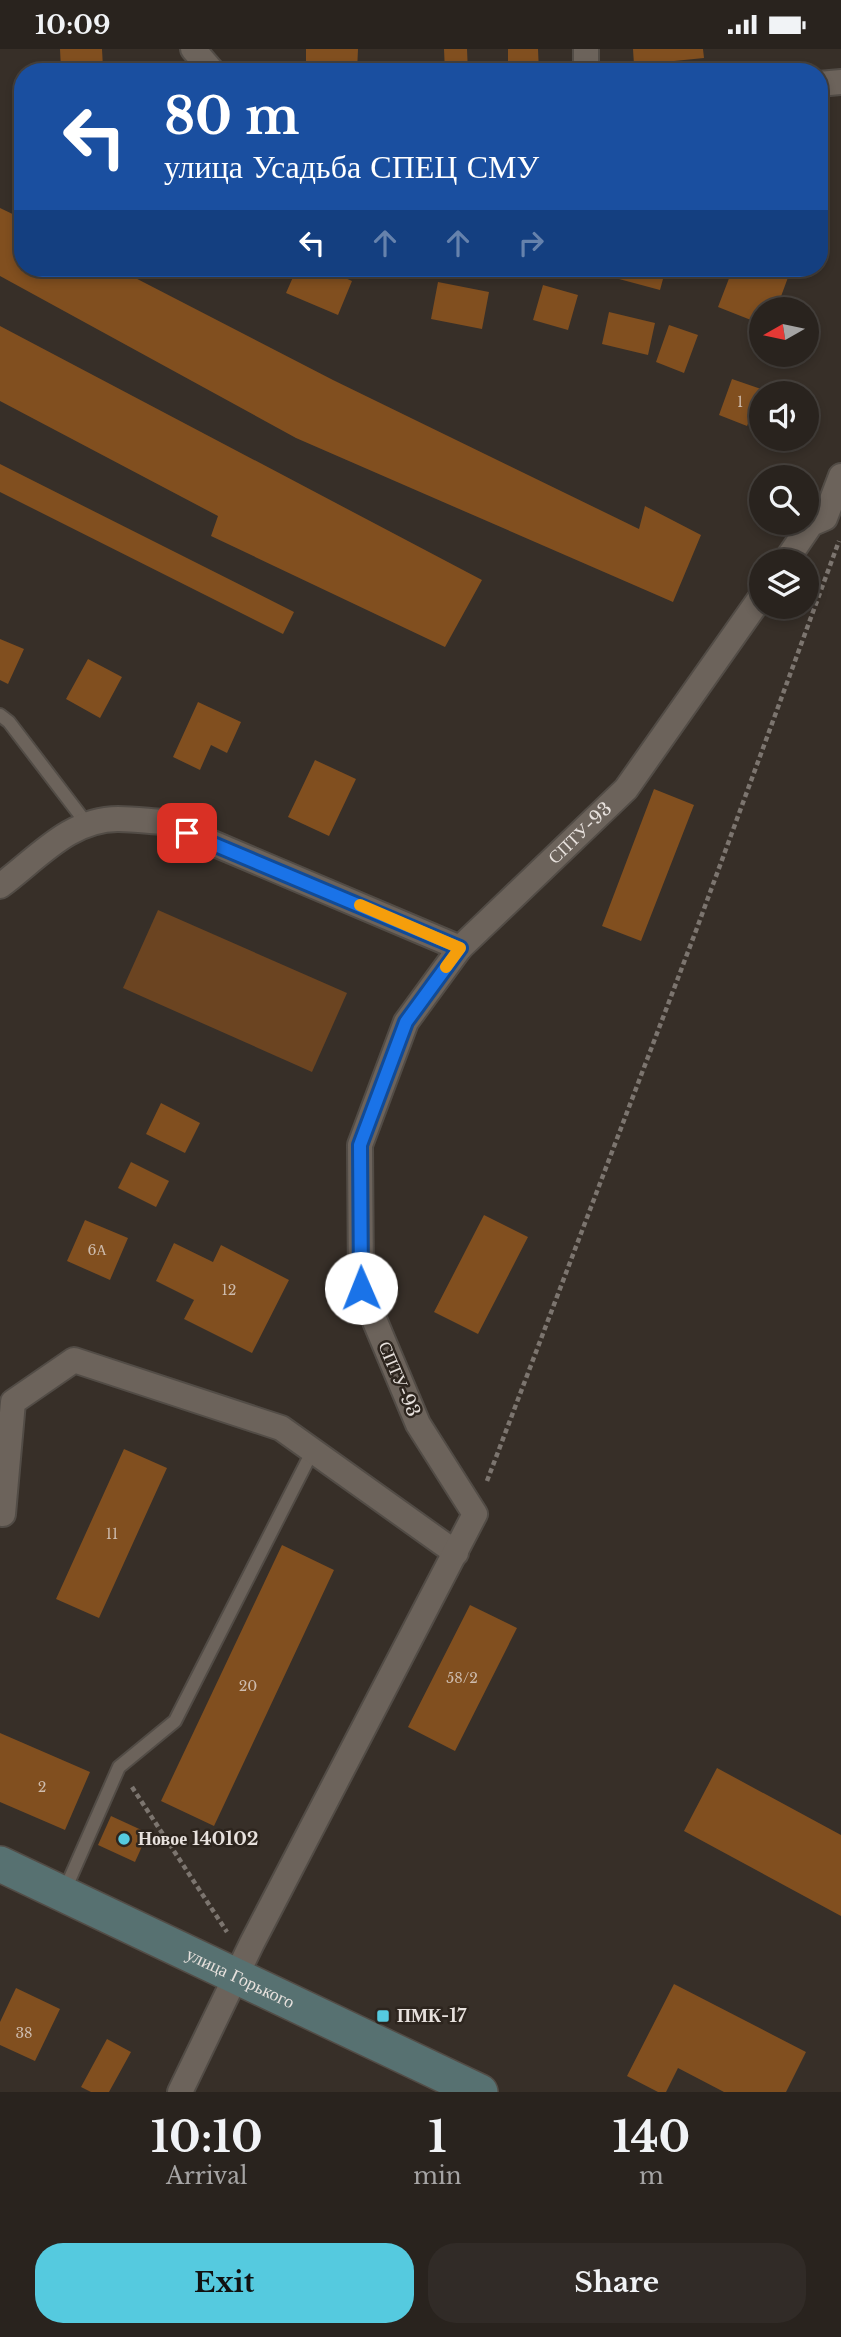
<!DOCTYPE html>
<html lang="en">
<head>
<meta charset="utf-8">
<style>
  body { margin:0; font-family:"Libre Baskerville",serif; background:#312b27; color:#f1f3f6; height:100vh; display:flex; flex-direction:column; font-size:26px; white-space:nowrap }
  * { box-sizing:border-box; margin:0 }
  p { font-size:23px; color:#a5a4a4 }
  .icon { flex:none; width:38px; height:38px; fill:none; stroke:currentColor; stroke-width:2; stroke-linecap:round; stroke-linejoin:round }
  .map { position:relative; height:2043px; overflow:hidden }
  .sheet { display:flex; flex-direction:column; background:#29231e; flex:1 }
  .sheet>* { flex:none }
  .top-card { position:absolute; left:14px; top:14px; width:814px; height:214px; border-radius:28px; box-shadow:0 4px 10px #0003,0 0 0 2px #45403c; background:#1a4fa0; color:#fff; overflow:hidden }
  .needle { width:46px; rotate:261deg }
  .fabs { position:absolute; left:749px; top:248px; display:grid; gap:14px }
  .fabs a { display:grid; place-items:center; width:70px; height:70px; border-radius:50%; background:#29231e; box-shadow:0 4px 10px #0003,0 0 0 2px #45403c; font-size:35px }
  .pin { position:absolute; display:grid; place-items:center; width:60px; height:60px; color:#fff; margin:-30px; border-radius:14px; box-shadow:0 4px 10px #0006 }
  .me { position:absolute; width:77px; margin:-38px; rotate:359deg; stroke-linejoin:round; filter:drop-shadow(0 0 5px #0008) }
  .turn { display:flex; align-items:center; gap:24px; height:147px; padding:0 35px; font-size:32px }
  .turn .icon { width:91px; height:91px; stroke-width:2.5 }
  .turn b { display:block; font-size:49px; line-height:60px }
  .lanes { display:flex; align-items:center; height:66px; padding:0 35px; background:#0003; justify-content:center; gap:35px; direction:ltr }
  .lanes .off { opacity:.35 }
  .eta { display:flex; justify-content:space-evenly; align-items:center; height:119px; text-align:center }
  .eta b { font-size:42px; font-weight:700; line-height:49px }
  .cta { display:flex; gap:14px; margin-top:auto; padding:14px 35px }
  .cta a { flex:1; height:80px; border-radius:28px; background:#55cadf; color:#111; font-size:28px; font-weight:700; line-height:80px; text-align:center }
  .cta a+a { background:#312b27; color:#f1f3f6 }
  .status { display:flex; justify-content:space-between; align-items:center; height:49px; padding:0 35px; background:#29231e; direction:ltr }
  .status svg { height:19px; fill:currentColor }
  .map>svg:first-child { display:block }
</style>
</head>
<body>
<div class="status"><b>10:09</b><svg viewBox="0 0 49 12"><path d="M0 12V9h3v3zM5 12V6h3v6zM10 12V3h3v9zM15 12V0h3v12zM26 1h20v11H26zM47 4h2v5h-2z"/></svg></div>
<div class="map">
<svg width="841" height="2043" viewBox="0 0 841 2043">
  <rect width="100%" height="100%" fill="#372f28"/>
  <path fill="#6b4421" d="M158,861L347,944L312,1023L123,939Z"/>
  <path fill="#814f1f" d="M60,0H102L103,19L61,20Z
    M306,0H358L357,23H337V13L306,12Z
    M444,0H467L468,23H445Z
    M508,0H538L539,23H508Z
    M633,0H703L704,9L634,16Z
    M0,159L23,170V219H116L333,331L639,480L645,457L701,486L673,553L296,389L0,227Z
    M297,219H322L352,232L338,266L286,244Z
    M622,219H666L660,241L619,230Z
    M733,219H777L790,223L776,261H761V275L718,258Z
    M438,233L489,243L482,280L431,270Z
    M543,236L578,246L568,281L533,271Z
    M609,263L655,274L648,306L602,295Z
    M669,276L698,286L684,324L656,313Z
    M0,277L482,531L445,598L211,487L218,467L0,352Z
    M732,330L761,340L747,377L719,366Z
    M0,415L294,563L283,585L0,443Z
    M0,590L24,600L8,635L0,631Z
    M88,610L122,628L100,669L66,650Z
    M198,653L241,673L227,704L211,696L200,721L173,708Z
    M315,711L356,730L329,787L288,768Z
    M654,740L694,756L641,892L602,877Z
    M161,1054L200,1074L185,1104L146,1085Z
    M131,1113L169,1132L156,1158L118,1139Z
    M484,1166L528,1188L478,1285L434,1263Z
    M85,1171L128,1189L110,1231L67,1212Z
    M174,1194L213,1213L221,1196L289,1231L252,1304L184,1270L194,1251L156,1232Z
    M124,1400L167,1419L99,1569L56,1550Z
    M282,1496L334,1521L214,1777L161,1752Z
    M470,1556L517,1579L455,1702L408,1678Z
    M0,1684L90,1723L65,1781L0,1753Z
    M717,1719L841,1786V1867L684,1782Z
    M111,1767L148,1784L135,1813L98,1796Z
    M674,1935L806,2003L786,2043H724L678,2019L666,2043H658L627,2027Z
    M16,1939L60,1960L35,2012L0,1996V1973Z
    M107,1990L131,2003L109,2043H91L81,2038Z"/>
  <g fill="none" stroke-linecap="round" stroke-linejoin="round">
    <g stroke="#524c46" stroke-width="16">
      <path id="lane" d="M0,666L9,673L87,775
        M64,1843L119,1718L175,1672L313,1401"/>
    </g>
    <g stroke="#524c46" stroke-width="28">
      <g id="street">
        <path d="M193,0L213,23"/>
        <path d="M586,23V0"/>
        <path d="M819,35L841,33"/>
        <path d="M785,513L811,475L825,469L841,427"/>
        <path d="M0,837C37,810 69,770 118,770C133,770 148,772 163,773L460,899"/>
        <path d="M3,1465L13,1353L74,1311L281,1379L456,1504"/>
        <path id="s1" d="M180,2043L252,1894L475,1465L418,1375L361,1239L360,1096L406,973L460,899L626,740L761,548"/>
      </g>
    </g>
    <g stroke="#524c46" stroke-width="38">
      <g id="secondary">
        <path id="s2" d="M0,1815L480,2043"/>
      </g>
    </g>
    <path stroke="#7c756f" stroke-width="4.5" stroke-dasharray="5 3.5" stroke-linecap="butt" d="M487,1432L697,879L839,492
      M132,1738L227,1883"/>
    <use href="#lane" stroke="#6c635b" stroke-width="12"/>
    <use href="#street" stroke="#6c635b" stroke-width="24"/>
    <use href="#secondary" stroke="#577171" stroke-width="35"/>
  </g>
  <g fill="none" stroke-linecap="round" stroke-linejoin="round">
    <g stroke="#114b97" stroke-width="18">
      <path id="route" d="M187,784L460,899L406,973L360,1096L361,1239"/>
    </g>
    <use href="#route" stroke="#1a73e8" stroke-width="12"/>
    <path stroke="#f59e0b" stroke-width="12" d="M360,856L460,899L446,918"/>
  </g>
  <g fill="#55cadf" stroke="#2d251e" stroke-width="2.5">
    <circle cx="124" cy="1790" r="7"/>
    <rect x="376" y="1960" width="14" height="14" rx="3.5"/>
  </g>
  <g text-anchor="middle" stroke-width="5" stroke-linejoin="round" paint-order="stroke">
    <g font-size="14" fill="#cebcae">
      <text x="740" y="358">1</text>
      <text x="97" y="1206">6А</text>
      <text x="229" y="1246">12</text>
      <text x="112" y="1490">11</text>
      <text x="462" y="1634">58/2</text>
      <text x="248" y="1642">20</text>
      <text x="42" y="1743">2</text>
      <text x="24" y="1989">38</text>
    </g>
    <g font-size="18" fill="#e7e1dd" stroke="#2d251e">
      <text dy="6" stroke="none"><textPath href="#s1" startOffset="1435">СПТУ-93</textPath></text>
      <text transform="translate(399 1330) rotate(67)" y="6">СПТУ-93</text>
      <text dy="6" stroke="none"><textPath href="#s2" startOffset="266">улица Горького</textPath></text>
    </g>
    <g font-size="18" font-weight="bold" fill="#e7e1dd" stroke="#2d251e" text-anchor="start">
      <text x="138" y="1796">Новое 140102</text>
      <text x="397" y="1973">ПМК-17</text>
    </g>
  </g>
</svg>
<div class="fabs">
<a><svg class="needle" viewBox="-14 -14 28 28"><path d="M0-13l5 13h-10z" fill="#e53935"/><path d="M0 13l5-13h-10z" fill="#a5a4a4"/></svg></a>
<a><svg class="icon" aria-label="sound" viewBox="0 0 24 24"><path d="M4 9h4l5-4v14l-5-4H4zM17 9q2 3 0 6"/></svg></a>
<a><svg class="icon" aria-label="search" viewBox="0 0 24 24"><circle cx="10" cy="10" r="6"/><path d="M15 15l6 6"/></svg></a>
<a><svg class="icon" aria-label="layers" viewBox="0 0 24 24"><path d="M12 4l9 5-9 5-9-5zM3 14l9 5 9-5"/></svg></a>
</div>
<div class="pin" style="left:187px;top:784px;background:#d93025"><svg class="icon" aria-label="arrive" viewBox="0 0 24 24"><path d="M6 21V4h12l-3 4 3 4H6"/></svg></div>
<svg class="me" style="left:361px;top:1239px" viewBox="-20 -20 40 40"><circle r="19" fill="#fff"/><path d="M0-13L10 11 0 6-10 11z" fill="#1a73e8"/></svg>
<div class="top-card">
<div class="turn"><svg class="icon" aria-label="left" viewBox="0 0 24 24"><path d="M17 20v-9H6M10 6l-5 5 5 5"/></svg><div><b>80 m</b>улица Усадьба СПЕЦ СМУ</div></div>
<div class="lanes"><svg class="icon" aria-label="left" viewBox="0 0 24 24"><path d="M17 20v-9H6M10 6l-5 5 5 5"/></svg><svg class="icon off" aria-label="ahead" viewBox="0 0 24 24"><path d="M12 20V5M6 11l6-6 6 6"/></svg><svg class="icon off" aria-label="ahead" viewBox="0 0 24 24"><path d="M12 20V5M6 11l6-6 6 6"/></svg><svg class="icon off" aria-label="right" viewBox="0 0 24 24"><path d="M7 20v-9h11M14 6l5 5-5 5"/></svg></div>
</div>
</div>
<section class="sheet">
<div class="eta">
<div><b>10:10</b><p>Arrival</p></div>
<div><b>1</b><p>min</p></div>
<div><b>140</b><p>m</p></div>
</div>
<div class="cta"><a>Exit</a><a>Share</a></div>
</section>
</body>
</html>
